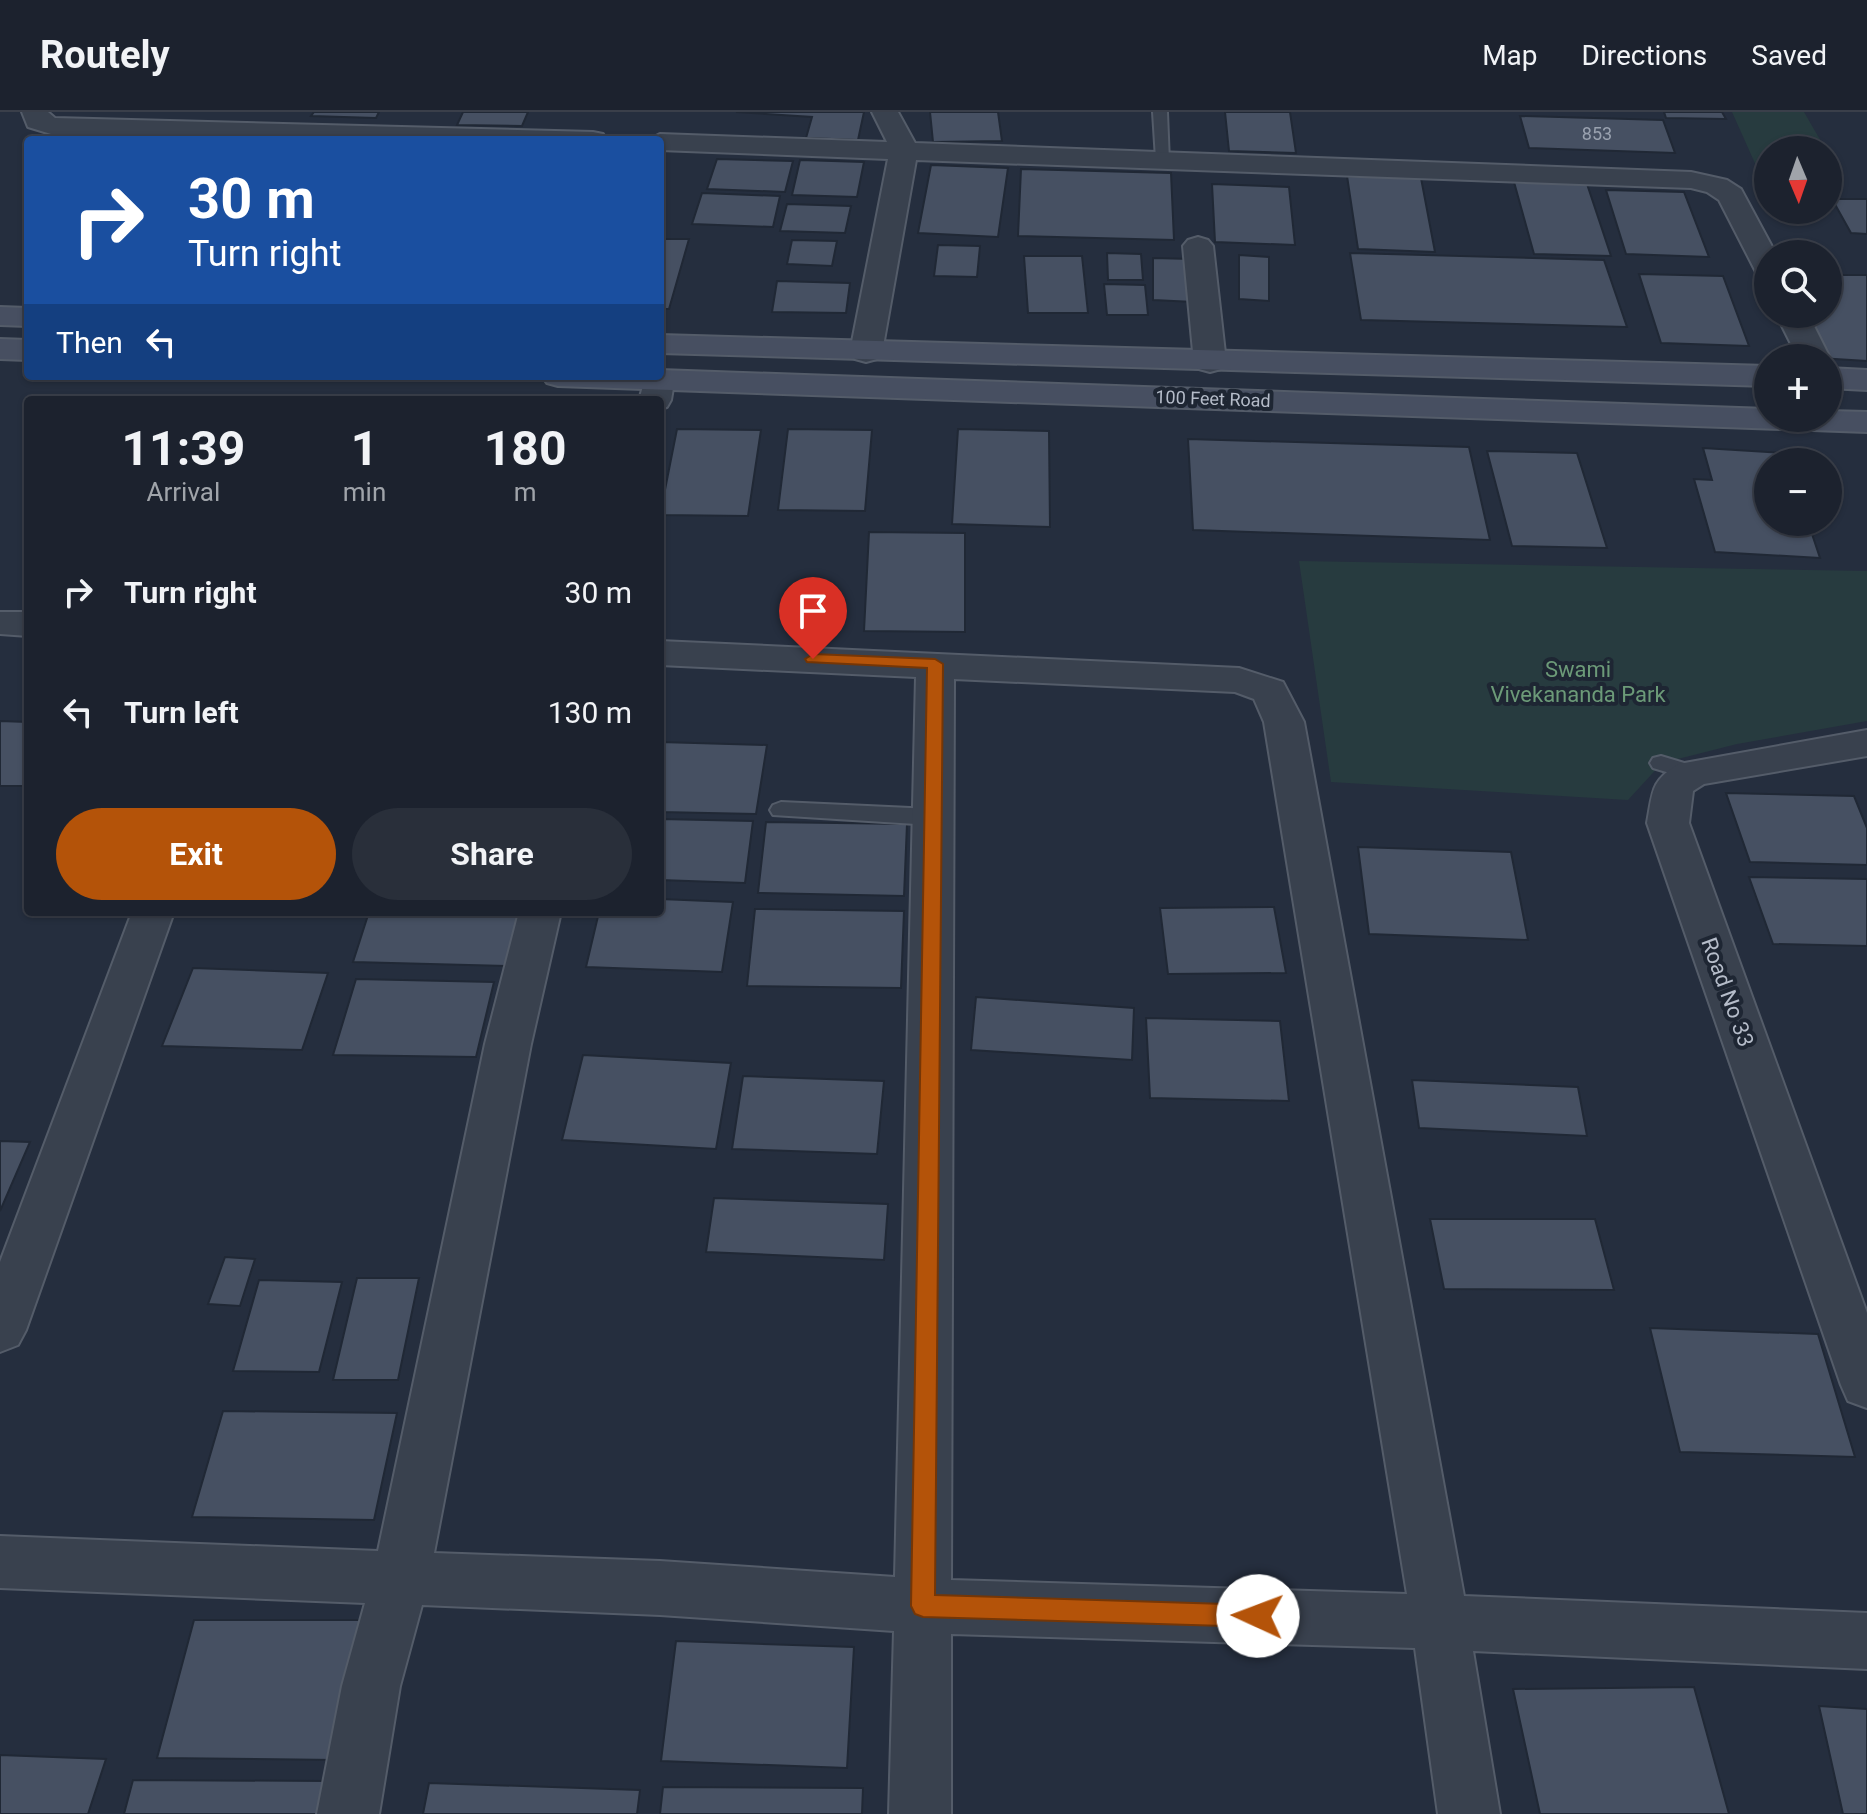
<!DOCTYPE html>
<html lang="en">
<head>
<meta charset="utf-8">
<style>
  body { margin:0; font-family:Roboto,sans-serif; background:#292f3a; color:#f1f3f6; height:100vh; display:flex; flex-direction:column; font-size:30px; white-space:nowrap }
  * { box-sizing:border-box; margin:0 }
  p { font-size:26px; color:#a0a4aa }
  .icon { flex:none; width:44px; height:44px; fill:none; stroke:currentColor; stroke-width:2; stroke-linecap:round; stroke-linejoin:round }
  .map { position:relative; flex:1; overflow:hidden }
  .side { position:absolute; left:24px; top:284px; width:640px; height:520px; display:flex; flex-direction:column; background:#1c222e; border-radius:8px; box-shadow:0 2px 6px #0004,0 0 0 2px #3a3f4a }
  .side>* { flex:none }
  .top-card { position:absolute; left:24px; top:24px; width:640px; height:244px; border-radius:8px; box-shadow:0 2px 6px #0004,0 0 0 2px #3a3f4a; background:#1a4fa0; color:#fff; overflow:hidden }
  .needle { width:52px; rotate:178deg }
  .buttons { position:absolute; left:1754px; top:24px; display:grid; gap:16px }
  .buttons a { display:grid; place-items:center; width:88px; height:88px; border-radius:50%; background:#1c222e; box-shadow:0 2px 6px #0004,0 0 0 2px #3a3f4a; font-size:40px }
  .pin { position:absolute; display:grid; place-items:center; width:68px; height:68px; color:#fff; margin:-82px -34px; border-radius:50% 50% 50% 0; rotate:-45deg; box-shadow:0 0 8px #0007 }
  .pin .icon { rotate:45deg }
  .me { position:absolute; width:88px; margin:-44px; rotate:272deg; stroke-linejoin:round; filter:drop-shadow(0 0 6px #0008) }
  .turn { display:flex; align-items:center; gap:28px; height:168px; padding:0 32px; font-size:36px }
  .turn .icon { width:104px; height:104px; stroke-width:2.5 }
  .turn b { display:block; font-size:56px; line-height:68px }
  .then { display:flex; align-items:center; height:76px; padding:0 32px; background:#0003; gap:16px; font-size:30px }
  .eta { display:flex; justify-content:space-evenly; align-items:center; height:136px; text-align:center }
  .eta b { font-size:48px; font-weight:700; line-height:56px }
  .cta { display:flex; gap:16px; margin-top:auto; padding:16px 32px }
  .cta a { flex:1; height:92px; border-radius:48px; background:#b45309; color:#fff; font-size:32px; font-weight:700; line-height:92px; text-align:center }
  .cta a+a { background:#292f3a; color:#f1f3f6 }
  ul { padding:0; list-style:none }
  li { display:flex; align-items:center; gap:24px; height:120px; padding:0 32px }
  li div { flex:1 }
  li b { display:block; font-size:30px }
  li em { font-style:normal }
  header { display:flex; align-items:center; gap:48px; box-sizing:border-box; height:112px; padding:0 40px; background:#1c222e; border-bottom:2px solid #3a3f4a }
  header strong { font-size:38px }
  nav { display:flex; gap:44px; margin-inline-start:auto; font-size:28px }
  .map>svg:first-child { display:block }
</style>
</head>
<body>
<header>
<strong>Routely</strong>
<nav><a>Map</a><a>Directions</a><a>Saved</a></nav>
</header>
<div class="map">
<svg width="1867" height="1702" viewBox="0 0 1867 1702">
  <rect width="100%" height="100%" fill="#252e3e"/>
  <path fill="#273b3f" d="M1732,0H1804L1826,38H1768V58H1758Z
    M1299,449L1867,459V609L1737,632L1662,651L1628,688L1331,670Z"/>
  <path fill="#465062" stroke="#202835" stroke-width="2" d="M314,0H379L376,6L311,4Z
    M463,0H528L522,14L457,13Z
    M736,0H864L858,28L806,26L812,5Z
    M930,0H998L1002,29L933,30Z
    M1225,0H1290L1296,41L1229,39Z
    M1664,0H1722L1726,7L1666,6Z
    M1520,4L1663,8L1675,41L1529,36Z
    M717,47L793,49L785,80L707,77Z
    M800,48L864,50L857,85L792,83Z
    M931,53L1008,56L998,125L918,121Z
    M1021,57L1171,61L1174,128L1018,124Z
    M1347,64L1421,66L1435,140L1358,137Z
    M1514,70L1587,72L1611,144L1534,142Z
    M1212,72L1289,75L1295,133L1215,130Z
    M1606,78L1684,80L1709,145L1626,142Z
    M702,81L780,84L773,115L692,112Z
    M1832,87H1867V122L1851,121Z
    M787,92L851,94L845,121L780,119Z
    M660,127H689L669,197H660Z
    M792,128L837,129L832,154L787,152Z
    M938,133L980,134L977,165L934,164Z
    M1107,141L1141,142L1143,168H1108Z
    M1350,141L1604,148L1627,215L1361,208Z
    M1239,143L1269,145V189L1239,187Z
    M1024,144H1082L1088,201H1028Z
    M1153,146L1192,147L1194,190L1153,188Z
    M1639,162L1723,164L1749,234L1661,231Z
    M1828,163H1867V249L1819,246L1797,202H1828Z
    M777,169L850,171L846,201L772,200Z
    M1104,172L1145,173L1148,203H1107Z
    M677,317L761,318L748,404L660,403Z
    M788,317L872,318L865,399L778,398Z
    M958,317L1049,319L1050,415L952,412Z
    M1188,327L1469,335L1490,428L1193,418Z
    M1703,336L1784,341L1787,350H1768V410H1808L1820,446L1715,440L1694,367L1712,368Z
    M1487,339L1577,341L1607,436L1512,434Z
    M869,420L965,421V520L864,519Z
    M0,609L28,610V674H0Z
    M660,630L767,633L756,702L660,700Z
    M1726,681L1854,684L1867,716V753L1750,750Z
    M660,707L753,709L745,771L660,768Z
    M766,710L907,712L904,784L758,781Z
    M1358,735L1511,740L1528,828L1369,822Z
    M1749,765L1867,767V834L1773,832Z
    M660,787L733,790L722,860L586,855L599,800H660Z
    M1274,795L1286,861L1168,862L1160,796Z
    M755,797L904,799L901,876L747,874Z
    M369,800H519L507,854L353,850Z
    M193,856L328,861L302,938L162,934Z
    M356,867L494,870L476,945L333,943Z
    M976,885L1134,896L1132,948L971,938Z
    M1146,906L1280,909L1289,989L1150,986Z
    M583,943L731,951L716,1037L562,1028Z
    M743,964L884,969L877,1042L732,1037Z
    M1412,968L1578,975L1587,1024L1419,1016Z
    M0,1029L30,1030L0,1099Z
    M714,1086L888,1092L884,1148L706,1140Z
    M1430,1107H1595L1614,1178L1444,1177Z
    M225,1145L255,1147L240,1194L208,1192Z
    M357,1166H419L398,1268H333Z
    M259,1168L342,1170L319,1260L233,1259Z
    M1650,1216L1818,1222L1855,1345L1680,1340Z
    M223,1299L397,1301L374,1408L192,1405Z
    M194,1508H366L337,1648L157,1646Z
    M676,1529L854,1535L847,1656L661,1649Z
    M1694,1575L1729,1702H1540L1513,1577Z
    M1819,1594L1867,1597V1702H1843Z
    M0,1643L106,1647L88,1702H0Z
    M133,1668L329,1669L321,1702H124Z
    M429,1671L640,1678L637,1702H423Z
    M663,1675L863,1676L862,1702H660Z"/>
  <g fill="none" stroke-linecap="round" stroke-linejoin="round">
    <g stroke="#545c69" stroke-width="4">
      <path id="lane" d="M1153,0H1167L1169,50L1164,52L1156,47Z
        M1661,644L1701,656L1704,661L1701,666L1693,668L1653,656L1650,651L1653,646Z
        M781,690L932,697L940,700L943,705L940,710L932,713L773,703L770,698L773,693Z"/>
    </g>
    <g stroke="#545c69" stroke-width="4">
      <path id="street" d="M22,0H48L55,6L593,20L603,22L607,28H275L51,22L28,15Z
        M872,0H898L915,31L1691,60L1727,68L1741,77L1776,142H1768V165L1757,162L1719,88L1707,80L1691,76L916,48L882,240L877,247L866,250L855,247L850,240L888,47L660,38V28H648L660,22L887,30Z
        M1198,125L1208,128L1213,134L1226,250L1221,257L1210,260L1199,257L1194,250L1183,134L1188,128Z
        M1776,202H1808L1830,246L1828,249V246H1798Z
        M660,261L669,263L674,270L671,288L667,295L660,297V288H639L646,264H660Z
        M0,500H28V524L0,522Z
        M660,529L1239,556L1283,570L1304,610L1464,1484L1867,1501V1557L1473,1539L1500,1702H1438L1415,1536L951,1522V1702H889L894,1519L660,1503L422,1493L400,1574L379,1702H317L342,1574L365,1491L0,1476V1424L378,1439L485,932L519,800H561L531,932L434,1441L660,1449L895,1465L916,565L660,553ZM954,567L1235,580L1254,587L1264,610L1407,1482L951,1468Z
        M1867,618V644L1704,672L1693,679L1689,711L1867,1201V1296L1848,1289L1841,1273L1647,711C1653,680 1650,669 1679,652Z
        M132,800H174L26,1218L18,1233L0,1240V1150Z"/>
    </g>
    <g stroke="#545c69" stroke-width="4">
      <path id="secondary" d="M0,195L28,196V214L0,213Z
        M660,223L1768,254V274L660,241Z
        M0,227L28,228V248L0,247Z
        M1828,256L1867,258V278L1828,276Z
        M660,258L1768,297V306H1828V299L1867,300V320L558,274L547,271L542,264H660Z"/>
    </g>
    <use href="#lane" fill="#39414e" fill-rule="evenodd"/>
    <use href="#street" fill="#39414e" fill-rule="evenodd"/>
    <use href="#secondary" fill="#474f61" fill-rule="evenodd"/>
  </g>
  <path fill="#b45309" stroke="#753606" stroke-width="2" d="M813,542L935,547L943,552L935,1483L1258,1493L1266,1496L1270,1504L1266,1512L1258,1515L923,1505L915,1502L911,1494L927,556L807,550L805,547Z"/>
  <g text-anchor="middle" stroke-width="8" stroke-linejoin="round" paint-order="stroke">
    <g font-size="18" fill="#99a1af">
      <text x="1597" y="28">853</text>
    </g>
    <g font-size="18" fill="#b5bcc9" stroke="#1e2633">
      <text transform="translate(1213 287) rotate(2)" y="6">100 Feet Road</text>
    </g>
    <g font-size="22" fill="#6c9a78" stroke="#1e2633">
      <text x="1578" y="565">Swami<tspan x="1578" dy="25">Vivekananda Park</tspan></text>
    </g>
    <g font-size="22" fill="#b5bcc9" stroke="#1e2633">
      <text transform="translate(1728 880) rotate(70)" y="8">Road No 33</text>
    </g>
  </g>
</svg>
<div class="buttons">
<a><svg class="needle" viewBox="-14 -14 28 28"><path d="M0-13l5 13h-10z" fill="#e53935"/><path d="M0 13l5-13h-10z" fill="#a0a4aa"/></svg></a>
<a><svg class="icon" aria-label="search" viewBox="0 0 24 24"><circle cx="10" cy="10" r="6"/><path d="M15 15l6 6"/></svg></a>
<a>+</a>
<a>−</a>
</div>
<div class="pin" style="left:813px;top:547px;background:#d93025"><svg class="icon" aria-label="arrive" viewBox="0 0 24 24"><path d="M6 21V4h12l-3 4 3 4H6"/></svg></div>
<svg class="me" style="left:1258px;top:1504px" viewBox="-20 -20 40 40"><circle r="19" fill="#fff"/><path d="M0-13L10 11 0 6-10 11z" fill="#b45309"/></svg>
<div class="top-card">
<div class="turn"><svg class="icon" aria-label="right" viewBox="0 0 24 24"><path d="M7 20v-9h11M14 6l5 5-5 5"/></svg><div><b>30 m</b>Turn right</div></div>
<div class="then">Then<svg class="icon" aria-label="left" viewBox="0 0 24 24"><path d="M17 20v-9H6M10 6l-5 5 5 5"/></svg></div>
</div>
<section class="side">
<div class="eta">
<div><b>11:39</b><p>Arrival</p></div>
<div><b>1</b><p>min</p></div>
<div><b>180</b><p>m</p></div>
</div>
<ul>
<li><svg class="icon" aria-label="right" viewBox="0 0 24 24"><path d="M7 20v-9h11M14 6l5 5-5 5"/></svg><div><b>Turn right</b></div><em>30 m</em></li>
<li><svg class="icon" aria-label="left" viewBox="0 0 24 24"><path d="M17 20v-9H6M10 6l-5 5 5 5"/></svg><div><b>Turn left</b></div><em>130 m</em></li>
</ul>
<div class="cta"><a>Exit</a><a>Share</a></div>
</section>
</div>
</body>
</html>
